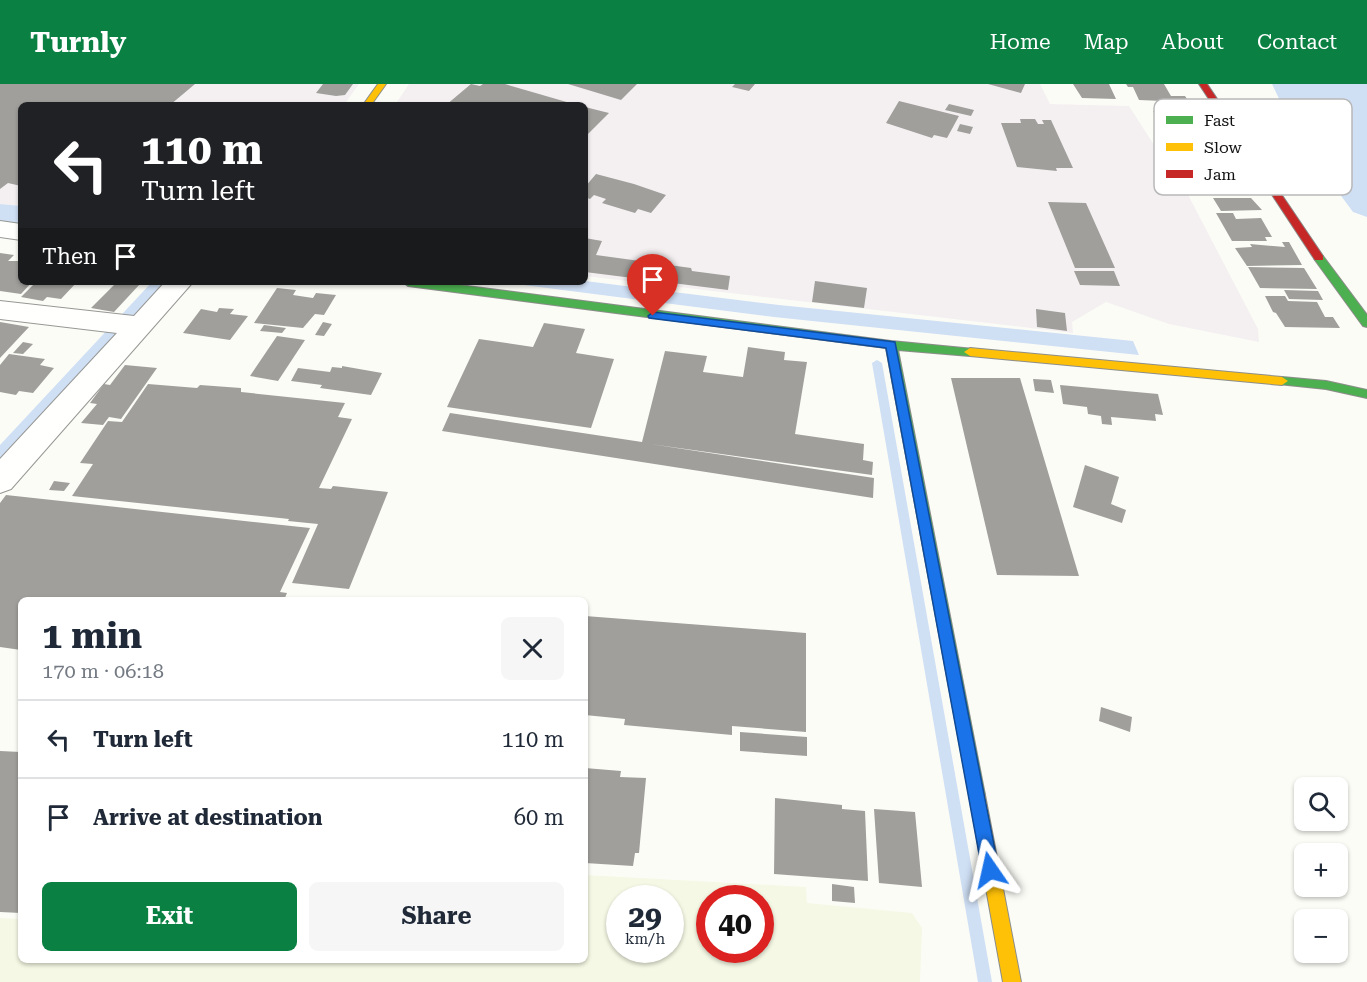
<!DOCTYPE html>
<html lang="en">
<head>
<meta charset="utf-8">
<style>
  body { margin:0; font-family:"Roboto Serif",serif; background:#f6f6f7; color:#1f2937; height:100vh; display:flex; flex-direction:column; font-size:22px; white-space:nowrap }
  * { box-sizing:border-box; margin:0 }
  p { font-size:20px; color:#747a83 }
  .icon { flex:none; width:33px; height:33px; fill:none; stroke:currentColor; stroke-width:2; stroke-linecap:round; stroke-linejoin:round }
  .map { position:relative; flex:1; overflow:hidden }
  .sheet { position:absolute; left:18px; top:513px; width:570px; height:366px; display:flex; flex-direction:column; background:#fff; border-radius:9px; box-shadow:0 2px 4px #0004 }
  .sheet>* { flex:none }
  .hud { position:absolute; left:18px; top:18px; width:570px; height:183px; border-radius:9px; box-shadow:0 2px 4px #0004; background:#202124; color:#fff; overflow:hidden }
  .fabs { position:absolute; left:1294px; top:693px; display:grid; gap:12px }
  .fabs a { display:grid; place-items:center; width:54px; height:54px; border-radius:9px; background:#fff; box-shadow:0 2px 4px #0004; font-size:30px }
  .speed { position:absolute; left:606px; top:801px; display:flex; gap:12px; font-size:30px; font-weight:700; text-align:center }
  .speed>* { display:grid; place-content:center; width:78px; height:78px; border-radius:50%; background:#fff; box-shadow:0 2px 4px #0004; line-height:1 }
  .speed small { font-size:15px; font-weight:400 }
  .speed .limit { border:9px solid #d22; background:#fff; color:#111 }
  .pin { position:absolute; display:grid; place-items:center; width:51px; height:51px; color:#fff; margin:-62px -26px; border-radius:50% 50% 50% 0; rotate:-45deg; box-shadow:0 0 6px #0007 }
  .pin .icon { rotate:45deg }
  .me { position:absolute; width:66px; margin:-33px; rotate:349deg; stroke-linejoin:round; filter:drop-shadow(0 0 4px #0008) }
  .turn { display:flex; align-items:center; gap:21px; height:126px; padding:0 24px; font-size:27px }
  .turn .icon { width:78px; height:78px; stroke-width:2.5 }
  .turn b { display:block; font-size:42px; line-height:51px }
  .then { display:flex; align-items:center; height:57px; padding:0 24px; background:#0003; gap:12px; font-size:22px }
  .round { display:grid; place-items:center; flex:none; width:63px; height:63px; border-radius:9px; background:#f6f6f7 }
  .summary { display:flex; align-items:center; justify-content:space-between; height:102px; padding:0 24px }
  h1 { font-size:36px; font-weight:700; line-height:45px }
  .action { display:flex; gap:12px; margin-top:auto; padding:12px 24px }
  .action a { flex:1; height:69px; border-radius:9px; background:#0b8043; color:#fff; font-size:24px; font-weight:700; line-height:69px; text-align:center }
  .action a+a { background:#f6f6f7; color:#1f2937 }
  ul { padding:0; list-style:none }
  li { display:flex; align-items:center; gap:18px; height:78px; padding:0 24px; border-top:2px solid #e0e1e3 }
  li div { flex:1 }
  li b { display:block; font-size:22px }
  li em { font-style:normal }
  header { display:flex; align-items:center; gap:36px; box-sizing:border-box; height:84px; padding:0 30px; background:#0b8043; color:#fff }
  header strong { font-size:28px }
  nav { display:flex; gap:33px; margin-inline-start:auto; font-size:21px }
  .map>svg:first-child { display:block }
</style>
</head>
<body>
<header>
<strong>Turnly</strong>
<nav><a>Home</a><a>Map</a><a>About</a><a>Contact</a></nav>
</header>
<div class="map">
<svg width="1367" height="898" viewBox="0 0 1367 898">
  <rect width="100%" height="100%" fill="#fcfcf7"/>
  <path fill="#f4f0f2" d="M0,0H359L344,21H21V122L0,120Z
    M409,0H1040L1050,20L1129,22L1158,67L1172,80L1258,245L1259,258L1169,240L1106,218L1072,238L1073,249L585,192V21H395Z"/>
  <path fill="#f5f8e4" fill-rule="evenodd" d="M585,791L806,803L807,819L912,829L922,844L920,898H0V834L21,835V876H585ZM620,814H670V866H620ZM710,814H760V866H710Z"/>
  <path fill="#cfdff4" d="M1272,0H1367V133L1353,128L1311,71L1291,40Z
    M0,120L21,122V141L0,138Z
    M585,197L779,221L1133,257L1139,271L774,233L500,198Z
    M152,198H166L0,377V361Z"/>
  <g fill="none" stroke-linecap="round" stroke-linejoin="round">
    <path fill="#cfdff4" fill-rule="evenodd" d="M877,276L882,279L992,898H978L872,279Z"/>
  </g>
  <path fill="#a09f9c" d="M0,0H195L170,21H21V102L8,99L0,105Z
    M323,0H353L345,11L336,12L316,9Z
    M471,0L480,2L483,0H505L577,21H446Z
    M568,0H637L621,16Z
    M735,0H755L749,7L732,3Z
    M988,0H1025L1021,9Z
    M1073,0H1109L1116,15L1082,14Z
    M1126,0H1164L1171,12H1185L1189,18L1139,16L1133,3H1128Z
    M899,17L959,32L947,54L934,51L932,54L886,39Z
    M949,20L974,26L971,32L945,26Z
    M585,23L609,29L585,53Z
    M1153,27L1208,28L1221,49L1165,48Z
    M1020,35H1035L1038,40H1044L1042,36H1051L1073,84H1056L1057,87L1017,83L1001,39H1021Z
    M960,40L973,43L970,50L957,47Z
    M596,90L634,100L666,111L651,129L638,125L635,129L602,119L606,115L594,111L590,115L585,113V103Z
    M1213,114H1251L1262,126L1221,127Z
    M1048,118L1086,119L1115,184H1075Z
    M1216,129H1233L1236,135L1261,134L1272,153H1265L1267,157H1232Z
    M585,154L602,157L596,171L691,184L692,187L730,192L728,206L585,188Z
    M1282,158H1289L1302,181L1247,182L1235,164L1252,163L1250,160L1285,163Z
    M0,169L14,171L8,177H21V198H32L21,210L0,207Z
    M1248,183L1304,184L1317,205L1260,204Z
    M1074,187H1114L1120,202L1080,201Z
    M815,197L867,204L864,224L812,218Z
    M36,198H77L61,215L47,213L43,217L21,213Z
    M117,198L140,200L114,228L91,224Z
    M277,204L296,206L293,211L313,214L316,209L336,211L324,231L315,230L303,244L254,239Z
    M1284,206L1318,207L1323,216L1289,215Z
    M1265,212H1285L1288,217L1317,218L1325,233H1333L1340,244L1285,243L1276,229L1273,228Z
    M219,224L234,225L230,230L248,232L230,256L183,249L201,225L217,228Z
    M1036,225L1065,229L1067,247L1037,243Z
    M0,238L29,243L0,274Z
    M323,238L332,240L324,252L315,251Z
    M544,239L585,245L576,269L614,275L591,344L447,323L479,255L533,263Z
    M264,241L286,244L282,249L260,247Z
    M277,252L305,256L278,297L250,292Z
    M23,258L33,260L23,270L13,269Z
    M748,263L785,268L784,276L807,278L795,350L864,360L863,376L873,378L872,391L650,360L874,394L873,414L442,347L450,329L642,358L665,267L707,272L703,288L743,293Z
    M9,270L45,275L40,281L54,284L33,309L19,307L16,311L0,308V281Z
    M125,281L157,284L121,335L109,333L103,341L81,339L97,320L90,319L104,300L110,301Z
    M342,282L382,289L371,311L320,304L322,301L291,297L298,284L330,288L332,283L342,284Z
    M951,294H1020L1079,492L997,491Z
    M1033,295L1051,296L1054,309L1035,307Z
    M148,300L197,304L200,301L241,304V308L345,319L338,333L352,335L319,404L331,405L333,402L388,408L349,505L292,499L318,440L288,437L289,435L72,412L93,380L80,379L108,337L122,338Z
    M1060,301L1158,310L1163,331L1155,330L1156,337L1111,333L1112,341L1102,340L1101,332L1088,330L1087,323L1063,320Z
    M1085,381L1119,393L1111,420L1126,426L1122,439L1073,423Z
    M54,397L70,399L64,407L49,406Z
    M6,411L310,444L280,508L287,509L284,516H21V566L0,563V419Z
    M585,532L806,549V648L732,642V651L624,641L625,635L585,631Z
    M1101,623L1132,633L1130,648L1099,637Z
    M740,648L807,653V672L740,667Z
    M0,667L21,668V829L0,828Z
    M585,684L621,687L620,693L646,694L639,769H635L633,782L585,779Z
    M775,714L842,721V725L865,727L868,797L774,790Z
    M874,725L915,728L922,803L879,799Z
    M832,800L854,803L855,819L832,817Z"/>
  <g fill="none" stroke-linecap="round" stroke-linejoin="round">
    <g stroke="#979795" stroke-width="2">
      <path id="street" d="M0,137L21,140V156L0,153Z
        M165,198H193L11,405L0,409V375L117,249L0,235V217L134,232Z"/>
    </g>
    <g stroke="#8d8d8b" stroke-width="2">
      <path id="fast" d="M1319,171L1323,172L1367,231V243L1363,242L1315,176L1314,174Z
        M403,198H436L891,257L974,265L976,268L970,272L898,266L985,711L983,717L977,719L971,717L969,711L886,264L408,202Z
        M1282,293L1326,297L1367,306V314L1326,305L1278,300L1276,297Z"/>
    </g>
    <g stroke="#8d8d8b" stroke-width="2">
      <path id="slow" d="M378,0H386L371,21H363Z
        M970,264L1282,293L1288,297L1282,301L970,272L964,268Z
        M977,703L983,705L985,711L1021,898H1003L969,711L971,705Z"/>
    </g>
    <g stroke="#8d8d8b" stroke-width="2">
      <path id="jam" d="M1199,0H1207L1323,172V176H1315Z"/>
    </g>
    <use href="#street" fill="#fffffe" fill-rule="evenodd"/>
    <use href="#fast" fill="#4caf50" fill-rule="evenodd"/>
    <use href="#slow" fill="#ffc107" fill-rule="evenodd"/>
    <use href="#jam" fill="#c62828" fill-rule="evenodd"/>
  </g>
  <path fill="#1a73e8" stroke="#114b97" stroke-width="1.5" d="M653,228L895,258L999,786L997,792L990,794L984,792L982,786L886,264L649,234L648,232Z"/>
  <rect x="1154" y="15" width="198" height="96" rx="9" fill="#fff" stroke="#b8b8b8" stroke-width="1.5"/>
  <rect x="1166" y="32" width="27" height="8" fill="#4caf50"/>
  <rect x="1166" y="59" width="27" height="8" fill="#ffc107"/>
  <rect x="1166" y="86" width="27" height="8" fill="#c62828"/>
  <g font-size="16" fill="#111">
    <text x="1204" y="42">Fast</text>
    <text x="1204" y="69">Slow</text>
    <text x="1204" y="96">Jam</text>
  </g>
</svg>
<div class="fabs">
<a><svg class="icon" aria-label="search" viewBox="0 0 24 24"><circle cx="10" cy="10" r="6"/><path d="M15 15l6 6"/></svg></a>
<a>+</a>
<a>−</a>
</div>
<div class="speed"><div>29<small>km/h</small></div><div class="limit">40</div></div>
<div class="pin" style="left:653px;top:232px;background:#d93025"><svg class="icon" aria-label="arrive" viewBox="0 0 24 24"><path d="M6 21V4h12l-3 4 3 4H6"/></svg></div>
<svg class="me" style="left:990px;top:786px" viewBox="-20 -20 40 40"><path d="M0-17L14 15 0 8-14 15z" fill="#1a73e8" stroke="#fff" stroke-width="4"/></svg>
<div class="hud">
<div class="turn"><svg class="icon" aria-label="left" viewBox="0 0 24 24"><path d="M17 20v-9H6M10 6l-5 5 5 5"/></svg><div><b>110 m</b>Turn left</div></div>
<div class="then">Then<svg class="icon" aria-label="arrive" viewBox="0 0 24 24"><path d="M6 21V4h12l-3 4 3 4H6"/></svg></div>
</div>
<section class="sheet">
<div class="summary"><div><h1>1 min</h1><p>170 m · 06:18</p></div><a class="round"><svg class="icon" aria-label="close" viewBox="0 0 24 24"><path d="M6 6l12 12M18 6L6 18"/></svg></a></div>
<ul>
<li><svg class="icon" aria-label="left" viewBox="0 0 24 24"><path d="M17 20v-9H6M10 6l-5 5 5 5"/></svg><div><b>Turn left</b></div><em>110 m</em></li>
<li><svg class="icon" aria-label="arrive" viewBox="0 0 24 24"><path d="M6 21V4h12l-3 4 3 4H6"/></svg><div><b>Arrive at destination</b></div><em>60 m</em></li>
</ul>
<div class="action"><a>Exit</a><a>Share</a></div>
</section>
</div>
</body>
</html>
